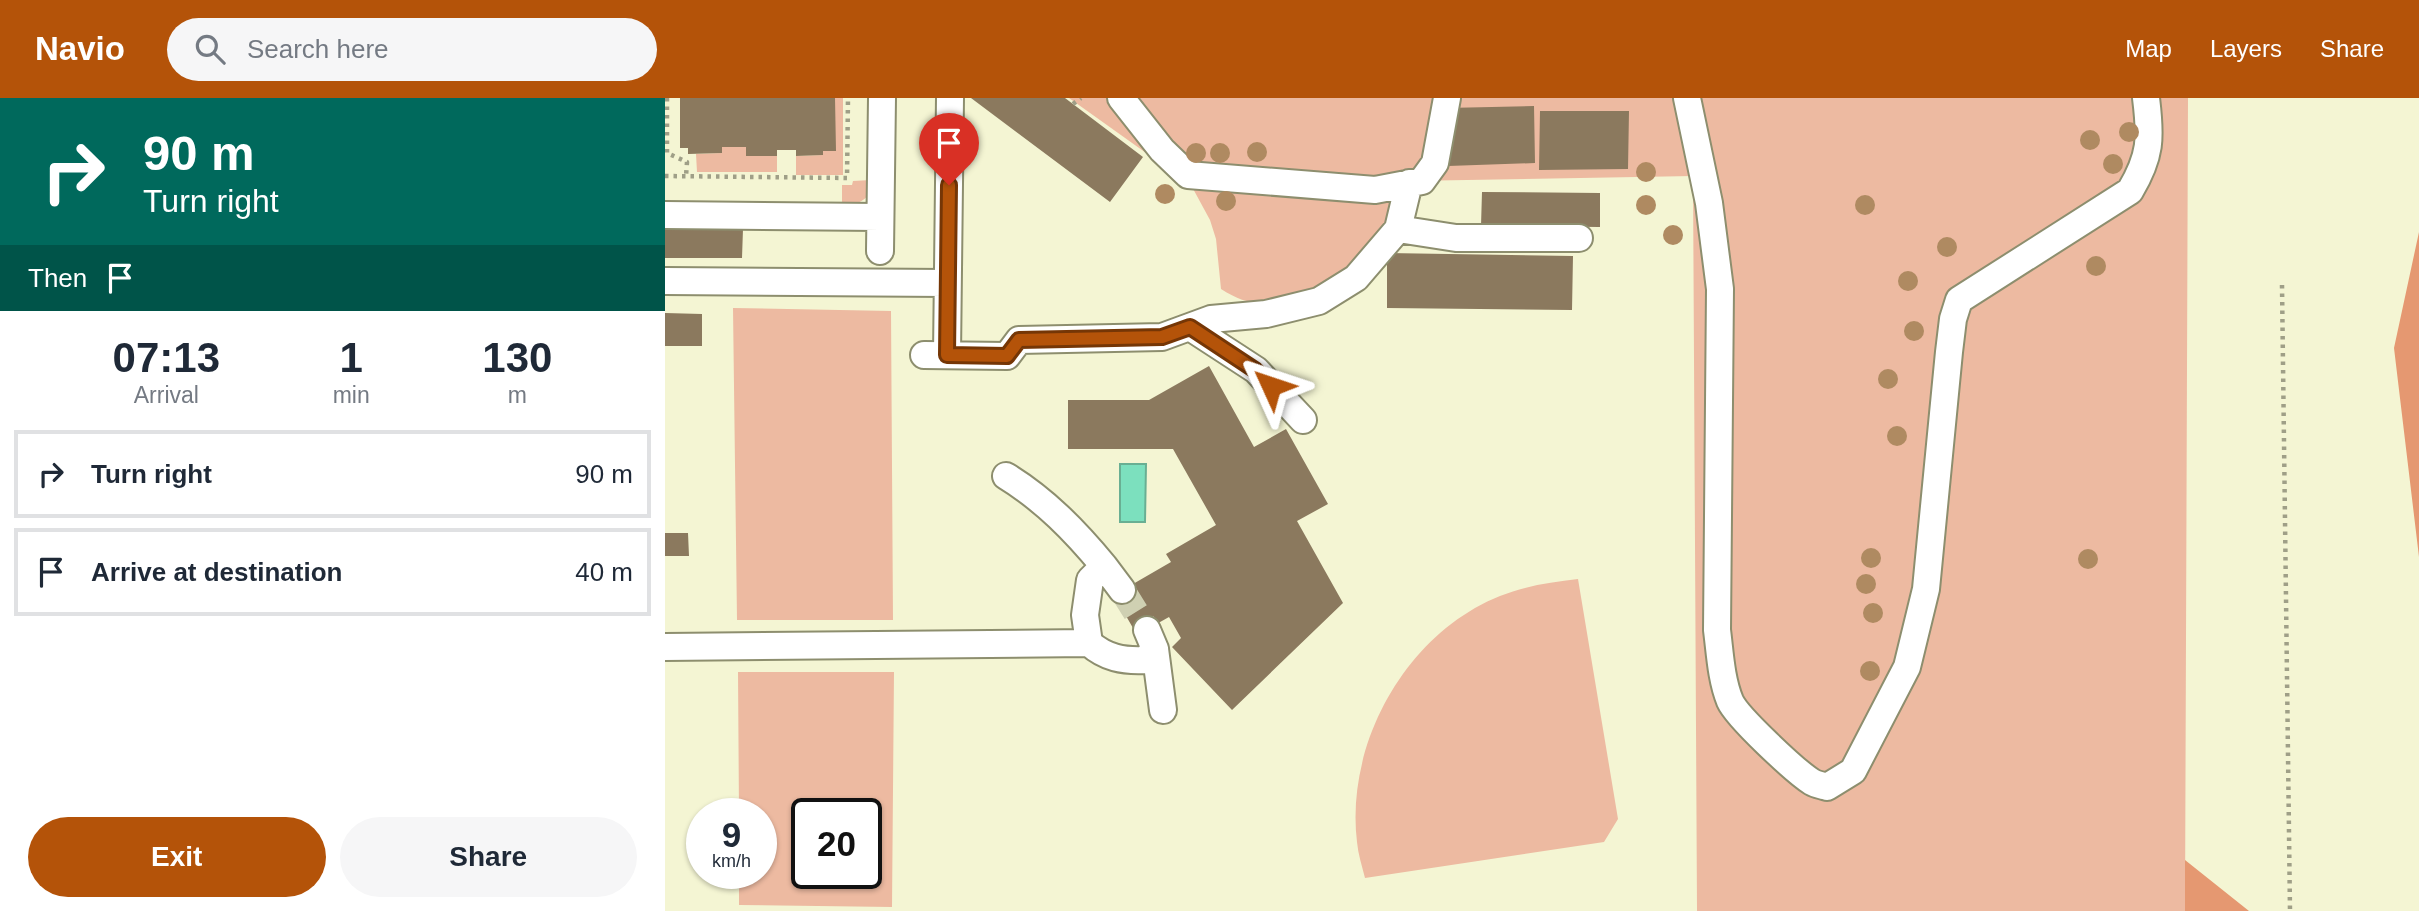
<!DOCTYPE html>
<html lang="en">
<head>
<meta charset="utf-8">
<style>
  body { margin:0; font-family:Helvetica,sans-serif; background:#f6f6f7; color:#1f2937; height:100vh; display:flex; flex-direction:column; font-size:26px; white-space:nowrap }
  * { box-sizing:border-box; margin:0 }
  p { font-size:23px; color:#747a83 }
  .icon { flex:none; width:38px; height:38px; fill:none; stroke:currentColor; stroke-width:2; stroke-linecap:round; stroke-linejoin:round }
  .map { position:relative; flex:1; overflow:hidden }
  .details { display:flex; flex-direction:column; background:#fff; width:665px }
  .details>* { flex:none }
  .top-card { background:#00695c; color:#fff; overflow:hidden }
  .speed { position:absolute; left:21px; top:700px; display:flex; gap:14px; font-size:35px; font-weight:700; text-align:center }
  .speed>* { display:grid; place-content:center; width:91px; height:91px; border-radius:50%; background:#fff; box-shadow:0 2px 5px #0004; line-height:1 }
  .speed small { font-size:18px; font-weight:400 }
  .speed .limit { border:4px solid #111; border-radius:10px; background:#fff; color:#111 }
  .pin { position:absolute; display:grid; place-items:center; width:60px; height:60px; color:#fff; margin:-72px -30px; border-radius:50% 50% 50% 0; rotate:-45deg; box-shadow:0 0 7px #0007 }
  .pin .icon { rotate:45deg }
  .me { position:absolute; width:77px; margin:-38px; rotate:312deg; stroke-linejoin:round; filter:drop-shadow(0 0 5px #0008) }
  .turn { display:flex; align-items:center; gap:24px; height:147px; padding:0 28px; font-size:32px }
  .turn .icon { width:91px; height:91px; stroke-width:2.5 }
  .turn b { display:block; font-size:49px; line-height:60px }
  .then { display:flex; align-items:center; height:66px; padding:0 28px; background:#0003; gap:14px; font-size:26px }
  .eta { display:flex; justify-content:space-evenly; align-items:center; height:119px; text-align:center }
  .eta b { font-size:42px; font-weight:800; line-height:49px }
  .button { display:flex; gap:14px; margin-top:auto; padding:14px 28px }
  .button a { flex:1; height:80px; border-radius:42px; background:#b45309; color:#fff; font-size:28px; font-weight:800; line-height:80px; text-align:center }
  .button a+a { background:#f6f6f7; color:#1f2937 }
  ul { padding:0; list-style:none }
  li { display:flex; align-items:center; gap:21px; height:88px; margin:0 14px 10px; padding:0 14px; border:4px solid #e0e1e3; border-radius:0px }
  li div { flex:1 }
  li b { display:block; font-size:26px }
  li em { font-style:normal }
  header { display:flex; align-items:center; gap:42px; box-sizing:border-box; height:98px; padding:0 35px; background:#b45309; color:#fff }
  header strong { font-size:33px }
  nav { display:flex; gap:38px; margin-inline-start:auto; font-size:24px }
  .search { width:490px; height:63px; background:#f6f6f7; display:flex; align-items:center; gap:18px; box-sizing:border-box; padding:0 24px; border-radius:38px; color:#747a83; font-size:26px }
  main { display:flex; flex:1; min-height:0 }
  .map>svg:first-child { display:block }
</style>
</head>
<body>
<header>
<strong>Navio</strong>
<div class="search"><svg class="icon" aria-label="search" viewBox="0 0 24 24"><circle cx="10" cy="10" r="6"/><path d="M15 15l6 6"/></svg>Search here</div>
<nav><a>Map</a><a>Layers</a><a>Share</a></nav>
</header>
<main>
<section class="details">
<div class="top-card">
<div class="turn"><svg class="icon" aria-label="right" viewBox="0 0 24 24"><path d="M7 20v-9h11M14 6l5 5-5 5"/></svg><div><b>90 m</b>Turn right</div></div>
<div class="then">Then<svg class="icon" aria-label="arrive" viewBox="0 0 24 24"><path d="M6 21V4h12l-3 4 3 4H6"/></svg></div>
</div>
<div class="eta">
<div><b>07:13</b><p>Arrival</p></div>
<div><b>1</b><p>min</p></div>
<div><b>130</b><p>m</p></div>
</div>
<ul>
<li><svg class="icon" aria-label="right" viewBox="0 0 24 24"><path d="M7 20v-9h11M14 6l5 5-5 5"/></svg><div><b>Turn right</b></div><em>90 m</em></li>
<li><svg class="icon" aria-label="arrive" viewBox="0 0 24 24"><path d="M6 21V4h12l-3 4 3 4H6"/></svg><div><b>Arrive at destination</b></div><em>40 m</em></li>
</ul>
<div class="button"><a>Exit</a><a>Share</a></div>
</section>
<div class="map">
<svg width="1754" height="813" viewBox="0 0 1754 813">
  <rect width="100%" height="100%" fill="#f4f5d3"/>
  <path fill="#edbaa1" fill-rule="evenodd" d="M170,0H178V77H131V58L158,57V53L170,52Z
    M404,0H1523L1520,813H1032L1028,78L743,83C719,126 697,177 650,199C641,203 627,202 618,203C591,207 578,205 556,191L551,141L545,122L526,87Z
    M57,49H81V58H112V74H32L31,56L57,55Z
    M206,82C209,97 198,104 185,108L177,106V87H187L188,83Z
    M68,210L226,213L228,522H72Z
    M913,481L953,721L939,744L700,780C697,768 693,756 692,744C680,645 742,535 835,498C860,488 886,484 913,481Z
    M73,574H229L227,809L74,807V775H96V716H74ZM142,716H201V775H142Z"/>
  <path fill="#e59871" d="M1754,134V459L1729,250Z
    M1520,762L1584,813H1520Z"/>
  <path fill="#7ce0be" stroke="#69af93" stroke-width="2" d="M455,366H481L480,424H455Z"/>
  <path fill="#8b795e" d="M15,0H170L171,53H158V57L131,58V52H112V58H81V49H57V55L23,56V50H15Z
    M306,0H400L478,59L445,104Z
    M869,8L870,65L783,68L781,10Z
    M875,13H964L963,71L874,72Z
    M817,94L935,95V129L816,128Z
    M0,131H78L77,160H0Z
    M722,155L908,158L907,212L722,210Z
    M0,215L37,216V248H0Z
    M544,268L589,349L621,331L663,406L632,423L678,505L567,612L507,549L516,540L504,519L472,537L449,497L506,464L501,456L551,427L508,351H403V302H484Z
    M0,435H23L24,458H0Z"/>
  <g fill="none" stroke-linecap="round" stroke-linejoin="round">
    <path stroke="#cfd0b2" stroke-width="26" stroke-dasharray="26 13" stroke-linecap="butt" d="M457,492L482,532"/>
    <g stroke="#8d8e6e" stroke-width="30">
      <path id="minor" d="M456,0L497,52L523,77L710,92L757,83L770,65L782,0
        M1022,0L1044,105L1055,191L1052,532C1055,555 1056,581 1065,603C1072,619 1130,673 1147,684C1152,687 1157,687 1162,689L1188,673L1242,569L1261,491L1284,254L1288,221L1294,202L1465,93C1486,58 1486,40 1481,0
        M0,117L215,119
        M733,131L791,140H914
        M215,153L217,0
        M0,183L282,185
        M525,229L591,272L638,322
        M259,257L342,258L354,242L497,239L546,221L601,216L654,203L691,180L733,131L744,85
        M282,257L285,0
        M341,378C380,402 410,433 439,468
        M424,545L420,517L425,482L439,468L457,492
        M0,549L424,545C441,560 458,563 480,562L490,551L482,532
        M490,551L498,612"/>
    </g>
    <path stroke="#9f9f87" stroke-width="4.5" stroke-dasharray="3.5 5" stroke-linecap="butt" d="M2,0V55L22,64L21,78
      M408,6L416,0
      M0,78L182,80L183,0
      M1617,187L1625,813"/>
    <use href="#minor" stroke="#fff" stroke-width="26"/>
  </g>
  <g fill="#af8a61">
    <circle cx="1464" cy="34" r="10"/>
    <circle cx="1425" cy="42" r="10"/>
    <circle cx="592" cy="54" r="10"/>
    <circle cx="531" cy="55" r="10"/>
    <circle cx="555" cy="55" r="10"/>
    <circle cx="1448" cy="66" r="10"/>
    <circle cx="981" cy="74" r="10"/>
    <circle cx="500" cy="96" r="10"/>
    <circle cx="561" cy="103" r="10"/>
    <circle cx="981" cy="107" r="10"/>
    <circle cx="1200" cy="107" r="10"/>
    <circle cx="1008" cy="137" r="10"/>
    <circle cx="1282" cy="149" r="10"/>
    <circle cx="1431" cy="168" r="10"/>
    <circle cx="1243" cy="183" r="10"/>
    <circle cx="1249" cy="233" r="10"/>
    <circle cx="1223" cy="281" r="10"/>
    <circle cx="1232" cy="338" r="10"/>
    <circle cx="1206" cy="460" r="10"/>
    <circle cx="1423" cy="461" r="10"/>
    <circle cx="1201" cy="486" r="10"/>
    <circle cx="1208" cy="515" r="10"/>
    <circle cx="1205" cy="573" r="10"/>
  </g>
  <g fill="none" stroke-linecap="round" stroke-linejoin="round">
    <g stroke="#753606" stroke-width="18">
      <path id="route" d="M284,87L282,257L342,258L354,242L497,239L525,229L590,272L606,288"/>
    </g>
    <use href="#route" stroke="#b45309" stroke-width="12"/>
  </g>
</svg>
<div class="speed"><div>9<small>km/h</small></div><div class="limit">20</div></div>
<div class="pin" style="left:284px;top:87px;background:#d93025"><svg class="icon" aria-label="arrive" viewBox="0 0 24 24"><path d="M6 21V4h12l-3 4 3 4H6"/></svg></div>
<svg class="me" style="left:606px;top:288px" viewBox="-20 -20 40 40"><path d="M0-17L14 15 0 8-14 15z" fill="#b45309" stroke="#fff" stroke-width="4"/></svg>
</div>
</main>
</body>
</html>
